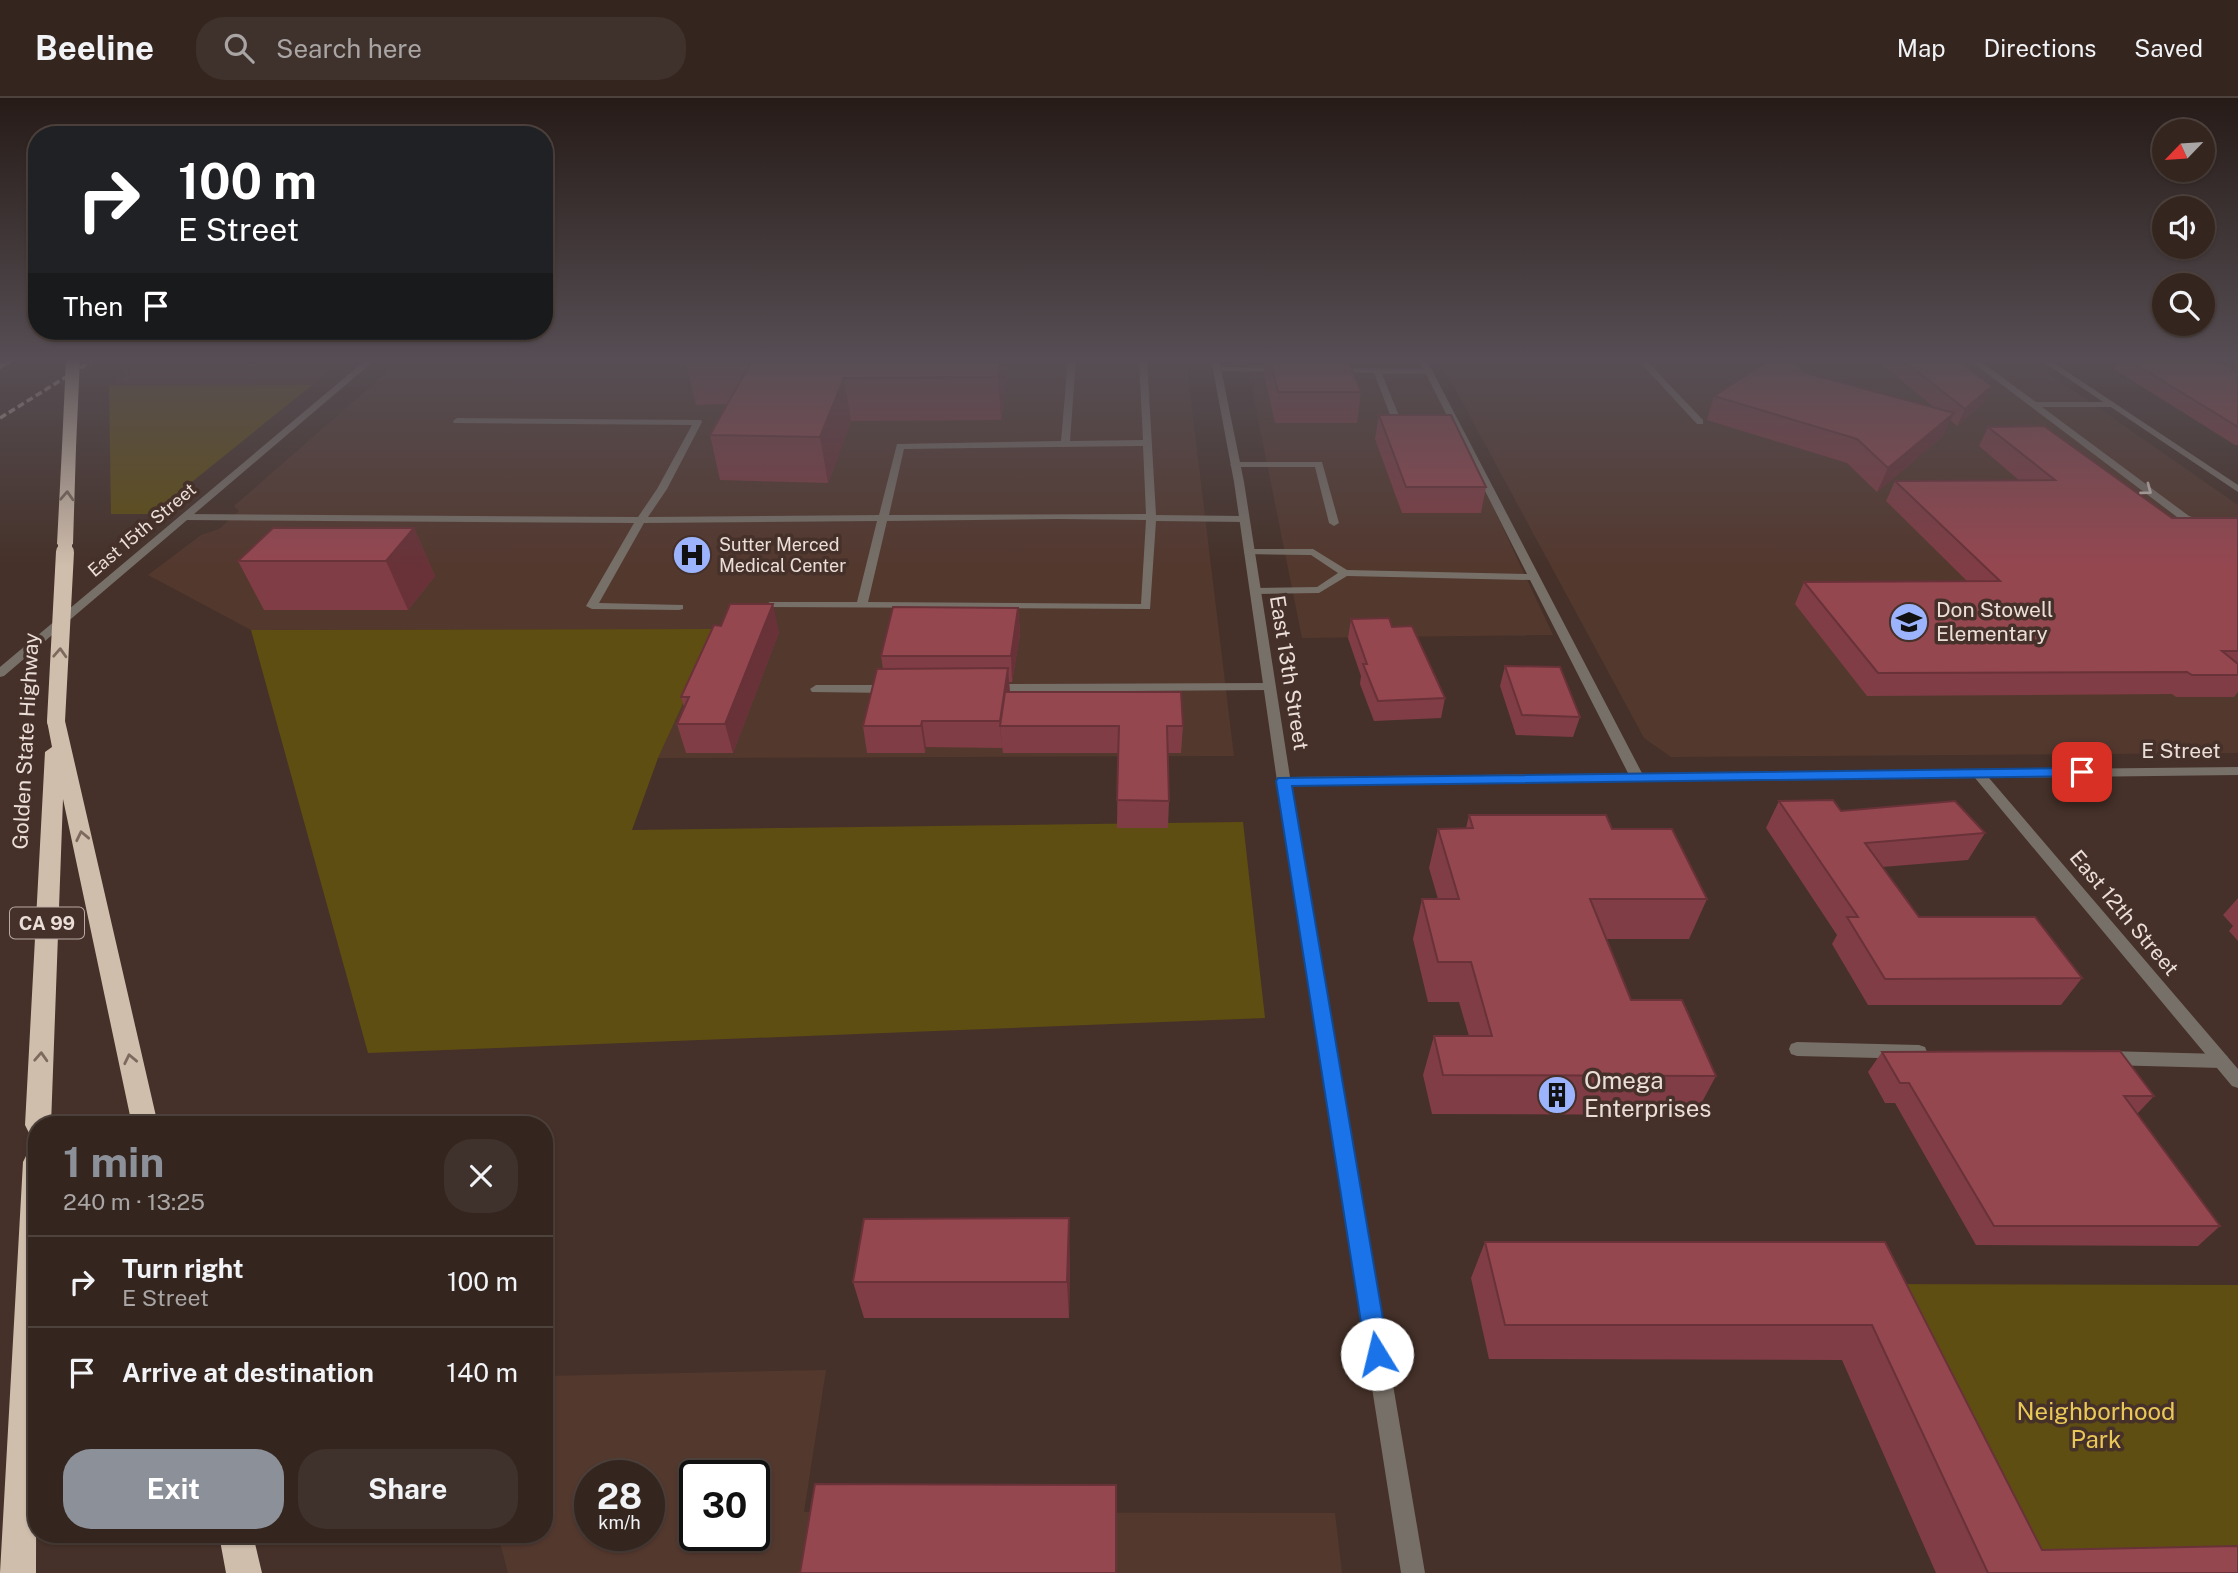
<!DOCTYPE html>
<html lang="en">
<head>
<meta charset="utf-8">
<style>
  body { margin:0; font-family:"Public Sans",sans-serif; background:#3f312c; color:#f1f3f6; height:100vh; display:flex; flex-direction:column; font-size:26px; white-space:nowrap }
  * { box-sizing:border-box; margin:0 }
  p { font-size:23px; color:#a9a5a4 }
  .icon { flex:none; width:38px; height:38px; fill:none; stroke:currentColor; stroke-width:2; stroke-linecap:round; stroke-linejoin:round }
  .map { position:relative; flex:1; overflow:hidden }
  .panel { position:absolute; left:28px; top:1018px; width:525px; height:427px; display:flex; flex-direction:column; background:#34251f; border-radius:28px; box-shadow:0 2px 5px #0004,0 0 0 2px #4e423d }
  .panel>* { flex:none }
  .guide { position:absolute; left:28px; top:28px; width:525px; height:214px; border-radius:28px; box-shadow:0 2px 5px #0004,0 0 0 2px #4e423d; background:#202124; color:#fff; overflow:hidden }
  .needle { width:46px; rotate:245deg }
  .fabs { position:absolute; left:2152px; top:21px; display:grid; gap:14px }
  .fabs a { display:grid; place-items:center; width:63px; height:63px; border-radius:50%; background:#34251f; box-shadow:0 2px 5px #0004,0 0 0 2px #4e423d; font-size:35px }
  .speed { position:absolute; left:574px; top:1362px; display:flex; gap:14px; font-size:35px; font-weight:700; text-align:center }
  .speed>* { display:grid; place-content:center; width:91px; height:91px; border-radius:50%; background:#34251f; box-shadow:0 2px 5px #0004,0 0 0 2px #4e423d; line-height:1 }
  .speed small { font-size:18px; font-weight:400 }
  .speed .limit { border:4px solid #111; border-radius:10px; background:#fff; color:#111 }
  .pin { position:absolute; display:grid; place-items:center; width:60px; height:60px; color:#fff; margin:-30px; border-radius:14px; box-shadow:0 4px 10px #0006 }
  .me { position:absolute; width:77px; margin:-38px; rotate:351deg; stroke-linejoin:round; filter:drop-shadow(0 0 5px #0008) }
  .turn { display:flex; align-items:center; gap:24px; height:147px; padding:0 35px; font-size:32px }
  .turn .icon { width:91px; height:91px; stroke-width:2.5 }
  .turn b { display:block; font-size:49px; line-height:60px }
  .then { display:flex; align-items:center; height:66px; padding:0 35px; background:#0003; gap:14px; font-size:26px }
  .round { display:grid; place-items:center; flex:none; width:74px; height:74px; border-radius:28px; background:#3f312c }
  .summary { display:flex; align-items:center; justify-content:space-between; height:119px; padding:0 35px }
  h1 { font-size:42px; font-weight:700; line-height:52px; color:#8c9099 }
  .action { display:flex; gap:14px; margin-top:auto; padding:14px 35px }
  .action a { flex:1; height:80px; border-radius:28px; background:#8c9099; color:#fff; font-size:28px; font-weight:700; line-height:80px; text-align:center }
  .action a+a { background:#3f312c; color:#f1f3f6 }
  ul { padding:0; list-style:none }
  li { display:flex; align-items:center; gap:21px; height:91px; padding:0 35px; border-top:2px solid #4e423d }
  li div { flex:1 }
  li b { display:block; font-size:26px }
  li em { font-style:normal }
  header { display:flex; align-items:center; gap:42px; box-sizing:border-box; height:98px; padding:0 35px; background:#34251f; border-bottom:2px solid #4e423d }
  header strong { font-size:33px }
  nav { display:flex; gap:38px; margin-inline-start:auto; font-size:24px }
  .search { width:490px; height:63px; background:#3f312c; display:flex; align-items:center; gap:18px; box-sizing:border-box; padding:0 24px; border-radius:28px; color:#a9a5a4; font-size:26px }
  .map>svg:first-child { display:block }
</style>
</head>
<body>
<header>
<strong>Beeline</strong>
<div class="search"><svg class="icon" aria-label="search" viewBox="0 0 24 24"><circle cx="10" cy="10" r="6"/><path d="M15 15l6 6"/></svg>Search here</div>
<nav><a>Map</a><a>Directions</a><a>Saved</a></nav>
</header>
<div class="map">
<svg width="2238" height="1475" viewBox="0 0 2238 1475">
  <rect width="100%" height="100%" fill="#453129"/>
  <path fill="#53382e" fill-rule="evenodd" d="M148,261H343L312,287L109,288Z
    M402,261H1186L1234,658L658,660L716,531L251,532L148,477L201,437L219,431L239,413L234,408Z
    M1246,261H1424L1553,537L1302,540Z
    M1439,261H2028L2238,407V655L1671,659L1644,640Z
    M826,1272L804,1414L1335,1415L1342,1475H508L498,1437H544V1278ZM590,1377H649V1437H590ZM695,1377H754V1437H695Z"/>
  <path fill="#5f4e12" d="M312,287L152,416H111L109,288Z
    M717,531L658,660L632,732L1243,724L1265,920L368,955L251,532Z
    M1868,1186L2238,1187V1475H2013Z"/>
  <g fill="none" stroke-linecap="round" stroke-linejoin="round">
    <path fill="#777068" fill-rule="evenodd" d="M1068,261H1076L1070,343L1143,342L1139,261H1147L1156,417L1244,418L1249,421L1244,424L1156,423L1150,511L766,509L764,507L770,504H857L877,423L644,425L599,505L683,507V511L679,512L592,511L586,508L634,425L185,422L180,419L185,416L638,419L657,391L692,327L454,325L453,323L457,320L701,322L702,324L667,391L648,419L879,417L897,346L1061,343ZM1143,348L1146,416L889,417L904,351ZM1058,421L1146,422L1141,506L868,504L887,423Z
      M1418,261H1426L1433,274L1644,679L1642,682L1637,683L1630,679L1530,482L1347,478L1319,495L1255,496L1250,493L1255,490L1317,489L1338,475L1311,457L1245,456L1244,454L1249,451H1313L1347,472L1527,476L1426,276H1382L1402,325L1409,330L1405,333L1394,327L1374,275L1333,274L1329,272L1333,270L1423,271Z
      M1637,261H1645L1703,322V326H1697Z
      M1968,261H1977L2036,304H2114V308L2111,309H2042L2189,418L2215,427L2238,428V434L2214,433L2181,422Z
      M1217,269L1281,270L1285,272L1281,274L1214,273V269Z
      M1235,364H1322L1339,425L1334,428L1329,425L1315,369H1232L1230,367Z
      M1269,585L1275,589L1273,592L991,594L985,590L991,586Z
      M816,587H890L896,591L890,595L812,594L810,591Z
      M1797,944L1919,947L1925,949L1927,954L1925,959L1919,961L1797,958L1791,956L1789,951L1791,946Z
      M2107,953L2221,956L2227,958L2229,963L2227,968L2221,970L2107,967L2101,965L2099,960L2101,955Z"/>
    <path fill="#777068" fill-rule="evenodd" d="M367,261H376L4,578L0,579V569Z
      M1211,261H1219L1244,384L1290,679L2238,669V677L1989,680L2238,971V990L2232,988L1975,680L1291,687L1425,1475H1401L1277,683L1234,384Z
      M2039,261H2048L2238,387V394Z"/>
    <path fill="#b7a899" fill-rule="evenodd" d="M5,261H18L0,271V264Z"/>
    <path fill="#d0beac" fill-rule="evenodd" d="M69,345L76,349L73,446L65,451L57,446L62,349Z
      M56,617L65,623L158,1027H132L63,701L51,1027H37V1038L29,1035L25,1027L45,654L52,649L47,623Z
      M37,1052L36,1475H0L23,1064L27,1056Z
      M219,1437H253L262,1475H226Z"/>
    <path stroke="#bcada7" stroke-width="3.5" stroke-dasharray="7 3.5" stroke-linecap="butt" d="M0,320L95,261"/>
    <path stroke="#d0beac" stroke-width="14" d="M69,349L73,261
      M65,456V446"/>
    <path stroke="#d0beac" stroke-width="18" d="M56,623L65,454"/>
  </g>
  <path fill="#803d45" d="M1010,261L1001,322L851,323L828,385L720,382L710,337L727,306L696,307L686,264Z
    M1263,261H1348L1361,294L1357,325H1275L1264,276L1265,267Z
    M1875,261H1956L1992,288L1984,304L1957,328L1950,322L1943,338L1877,394L1847,365L1707,322L1714,298L1935,310Z
    M2120,261H2238V347H2235L2114,271Z
    M1379,317L1486,389L1481,415H1402L1375,341Z
    M1988,329L2172,420H2238V594L2234,599H2176L2172,596L1867,598L1795,506L1804,484L1967,483L1886,403L1895,383H2020L1979,348Z
    M414,430L435,478L408,512H264L238,463Z
    M1018,510L1020,536L1012,584H1009L1010,594L1183,628L1181,655H1168L1169,703L1168,730H1117L1118,655H1003L1002,648V650L926,649L925,655H867L863,628L883,571L881,558Z
    M1351,521L1392,529L1445,600L1441,620L1374,623L1360,586L1361,578L1348,540Z
    M721,528L779,534L733,655H686L677,626L684,609L681,599Z
    M1505,568L1580,619L1573,639L1516,637L1500,588Z
    M1779,703L1985,735L1968,762L1882,769L1919,819L2082,880L2061,907H1868L1832,846L1837,837L1766,730Z
    M1469,717L1612,731L1707,801L1689,841H1606L1631,902L1716,978L1695,1017L1432,1016L1423,977L1434,938H1469L1459,904H1428L1413,841L1422,801H1438L1429,770L1438,731L1466,730Z
    M2238,800V843L2229,833L2233,828L2223,817Z
    M1882,954L2154,998L2137,1016L2220,1128L2198,1148L1976,1147L1895,1005H1885L1868,974Z
    M1485,1144H1885L2042,1452L2238,1475H1936L1842,1262L1489,1261L1471,1180Z
    M1070,1158L1069,1220H864L853,1184Z"/>
  <path fill="#683238" d="M1001,261H1010L1001,322L998,279Z
    M844,280L851,323L828,385L820,339Z
    M1992,288L1984,304L1957,328L1965,311Z
    M1954,315L1943,338L1877,394L1888,370Z
    M414,430L435,478L408,512L386,463Z
    M773,506L779,534L733,655L725,626Z
    M1018,510L1020,536L1012,584L1011,558Z
    M1008,570L1010,596L1000,628L1002,650L1000,623Z
    M922,623L926,649L925,655L921,628Z
    M1069,1120L1070,1158L1069,1220L1067,1184Z"/>
  <path fill="#954750" stroke="#683238" stroke-width="2" d="M689,261H1001L998,279L844,280L820,339L710,337L751,264H686Z
    M1270,261H1348L1361,294H1278Z
    M1771,261H1789L1803,274L1954,315L1888,370L1857,341L1714,298Z
    M1901,261H1956L1992,288L1965,311Z
    M2127,261H2215L2238,274V329Z
    M1379,317H1451L1486,389H1406Z
    M2044,328L2172,420H2238V553H2222L2238,566V577H2192L2187,574L1878,575L1804,484L2000,483L1895,383L2055,382L1988,329Z
    M273,430H414L386,463H238Z
    M730,506H773L725,626H677L689,599H681L714,527L721,528Z
    M893,509L1018,510L1011,558H881Z
    M1389,520L1392,529L1412,528L1445,600L1378,603L1363,566H1367L1351,521Z
    M1505,568L1560,569L1580,619L1522,617Z
    M1008,570L1000,623H922L921,628H863L877,571Z
    M1005,594H1181L1183,628H1167L1169,703L1117,702L1119,628H1000Z
    M1833,702L1841,713L1955,703L1985,735L1865,745L1919,819H2035L2082,880L1885,881L1847,819H1858L1779,703Z
    M1469,717H1606L1612,731H1672L1707,801H1590L1631,902H1682L1716,978L1443,977L1434,938H1492L1471,864H1438L1422,801H1459L1438,731L1473,730Z
    M2120,953L2154,998H2124L2220,1128H1994L1909,985H1900L1882,954Z
    M1069,1120L1067,1184H853L864,1121Z
    M1485,1144H1885L2042,1452L2238,1448V1475H1988L1872,1227H1505Z
    M815,1386L1116,1387V1475H800Z"/>
  <defs><path id="oneway-chevron" d="M-2-3.5L2.5 0L-2 3.5" fill="none" stroke-width="1.6" stroke-linecap="round" stroke-linejoin="round" transform="scale(1.75)"/></defs>
  <use stroke="#c8bdb7" href="#oneway-chevron" transform="translate(2147 392) rotate(37)"/>
  <g stroke="#7d695d">
    <use href="#oneway-chevron" transform="translate(67 398) rotate(-87)"/>
    <use href="#oneway-chevron" transform="translate(60 555) rotate(-87)"/>
    <use href="#oneway-chevron" transform="translate(82 738) rotate(-102)"/>
    <use href="#oneway-chevron" transform="translate(41 959) rotate(-87)"/>
    <use href="#oneway-chevron" transform="translate(130 961) rotate(-102)"/>
  </g>
  <linearGradient id="sky" x2="0" y2="1"><stop stop-color="#261b17"/><stop offset="0.56" stop-color="#564e54"/><stop offset="1" stop-color="#564e54" stop-opacity="0"/></linearGradient>
  <rect width="2238" height="468" fill="url(#sky)"/>
  <path fill="#1a73e8" stroke="#114b97" stroke-width="2" d="M2082,670L2088,671L2090,674L2088,678L1292,688L1389,1256L1386,1265L1377,1268L1369,1265L1366,1256L1276,683L1278,680Z"/>
  <defs>
    <g id="hospital-disc" transform="scale(2.0125)"><circle r="9.5" fill="#9cb4fd" stroke="#453129"/><path d="M-5-5h3v3.5h4V-5h3V5h-3V1.5h-4V5h-3Z" fill="#111"/></g>
    <g id="school-disc" transform="scale(2.0125)"><circle r="9.5" fill="#9cb4fd" stroke="#453129"/><path d="M0-5L7-2L0 1L-7-2ZM-4 1L0 2.5L4 1V4Q0 6-4 4Z" fill="#111"/></g>
    <g id="building-disc" transform="scale(2.0125)"><circle r="9.5" fill="#9cb4fd" stroke="#453129"/><path d="M-4-6H4V6H1V3H-1V6H-4ZM-2.5-4.3h1.7v1.8h-1.7ZM.8-4.3h1.7v1.8H.8ZM-2.5-1h1.7V.8h-1.7ZM.8-1h1.7V.8H.8Z" fill="#111"/></g>
  </defs>
  <g fill-rule="evenodd">
    <use href="#hospital-disc" x="692" y="457"/>
    <use href="#school-disc" x="1909" y="524"/>
    <use href="#building-disc" x="1557" y="997"/>
  </g>
  <g text-anchor="middle" stroke-width="7" stroke-linejoin="round" paint-order="stroke">
    <g font-size="18" fill="#ebded9" stroke="#453129">
      <text transform="translate(142 432) rotate(-40)" y="6">East 15th Street</text>
    </g>
    <g font-size="18" fill="#ebded9" stroke="#453129" text-anchor="start">
      <text x="719" y="453">Sutter Merced<tspan x="719" dy="21">Medical Center</tspan></text>
    </g>
    <rect fill="#453129" stroke="#b9aaa4" stroke-width="2" x="10" y="809.5" width="74" height="31" rx="5"/>
    <g font-size="19" font-weight="bold" fill="#ebded9">
      <text x="47" y="832">CA 99</text>
    </g>
    <g font-size="21" fill="#ebded9" stroke="#453129" text-anchor="start">
      <text x="1936" y="519">Don Stowell<tspan x="1936" dy="24">Elementary</tspan></text>
    </g>
    <g font-size="21" fill="#ebded9" stroke="#453129">
      <text transform="translate(1289 575) rotate(81)" y="7">East 13th Street</text>
      <text transform="translate(26 643) rotate(-87)" y="7">Golden State Highway</text>
      <text x="2181" y="660">E Street</text>
      <text transform="translate(2124 815) rotate(50)" y="7">East 12th Street</text>
    </g>
    <g font-size="24" fill="#ebded9" stroke="#453129" text-anchor="start">
      <text x="1584" y="991">Omega<tspan x="1584" dy="28">Enterprises</tspan></text>
    </g>
    <g font-size="24" fill="#e9c857" stroke="#453129">
      <text x="2096" y="1322">Neighborhood<tspan x="2096" dy="28">Park</tspan></text>
    </g>
  </g>
</svg>
<div class="fabs">
<a><svg class="needle" viewBox="-14 -14 28 28"><path d="M0-13l5 13h-10z" fill="#e53935"/><path d="M0 13l5-13h-10z" fill="#a9a5a4"/></svg></a>
<a><svg class="icon" aria-label="sound" viewBox="0 0 24 24"><path d="M4 9h4l5-4v14l-5-4H4zM17 9q2 3 0 6"/></svg></a>
<a><svg class="icon" aria-label="search" viewBox="0 0 24 24"><circle cx="10" cy="10" r="6"/><path d="M15 15l6 6"/></svg></a>
</div>
<div class="speed"><div>28<small>km/h</small></div><div class="limit">30</div></div>
<div class="pin" style="left:2082px;top:674px;background:#d93025"><svg class="icon" aria-label="arrive" viewBox="0 0 24 24"><path d="M6 21V4h12l-3 4 3 4H6"/></svg></div>
<svg class="me" style="left:1377px;top:1256px" viewBox="-20 -20 40 40"><circle r="19" fill="#fff"/><path d="M0-13L10 11 0 6-10 11z" fill="#1a73e8"/></svg>
<div class="guide">
<div class="turn"><svg class="icon" aria-label="right" viewBox="0 0 24 24"><path d="M7 20v-9h11M14 6l5 5-5 5"/></svg><div><b>100 m</b>E Street</div></div>
<div class="then">Then<svg class="icon" aria-label="arrive" viewBox="0 0 24 24"><path d="M6 21V4h12l-3 4 3 4H6"/></svg></div>
</div>
<section class="panel">
<div class="summary"><div><h1>1 min</h1><p>240 m · 13:25</p></div><a class="round"><svg class="icon" aria-label="close" viewBox="0 0 24 24"><path d="M6 6l12 12M18 6L6 18"/></svg></a></div>
<ul>
<li><svg class="icon" aria-label="right" viewBox="0 0 24 24"><path d="M7 20v-9h11M14 6l5 5-5 5"/></svg><div><b>Turn right</b><p>E Street</p></div><em>100 m</em></li>
<li><svg class="icon" aria-label="arrive" viewBox="0 0 24 24"><path d="M6 21V4h12l-3 4 3 4H6"/></svg><div><b>Arrive at destination</b></div><em>140 m</em></li>
</ul>
<div class="action"><a>Exit</a><a>Share</a></div>
</section>
</div>
</body>
</html>
